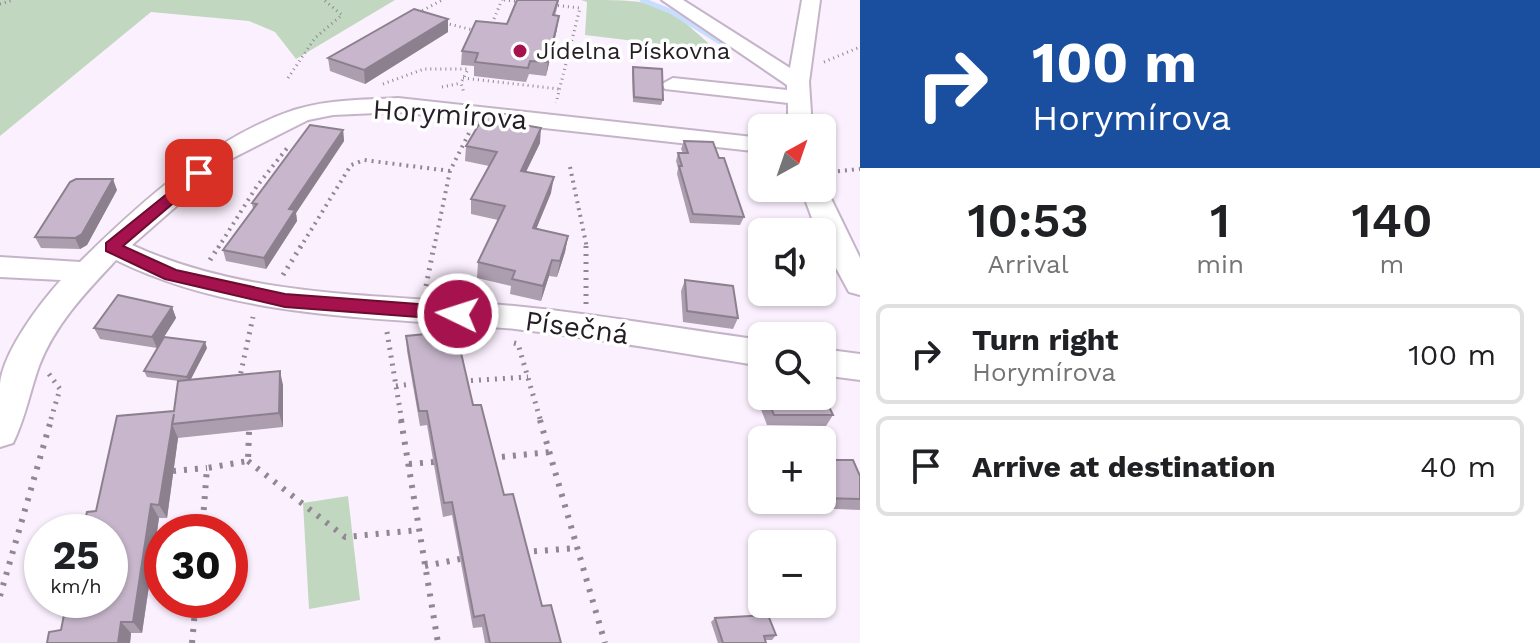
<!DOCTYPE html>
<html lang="en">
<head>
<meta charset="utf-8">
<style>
  body { margin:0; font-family:"Work Sans",sans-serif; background:#f6f6f6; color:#202124; height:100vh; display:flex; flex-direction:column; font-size:30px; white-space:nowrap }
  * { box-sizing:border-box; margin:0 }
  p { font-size:26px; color:#757577 }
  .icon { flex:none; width:44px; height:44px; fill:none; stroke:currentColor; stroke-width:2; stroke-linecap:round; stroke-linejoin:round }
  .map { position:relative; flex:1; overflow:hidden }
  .sheet { display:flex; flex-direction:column; background:#fff; width:680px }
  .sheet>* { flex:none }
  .top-card { background:#1a4fa0; color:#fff; overflow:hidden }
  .needle { width:52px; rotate:40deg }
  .controls { position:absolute; left:748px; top:114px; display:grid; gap:16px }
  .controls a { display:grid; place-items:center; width:88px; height:88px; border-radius:12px; background:#fff; box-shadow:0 2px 6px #0004; font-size:40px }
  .speed { position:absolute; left:24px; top:514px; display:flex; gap:16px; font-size:40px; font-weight:700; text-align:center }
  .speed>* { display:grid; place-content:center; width:104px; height:104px; border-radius:50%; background:#fff; box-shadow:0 2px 6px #0004; line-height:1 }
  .speed small { font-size:20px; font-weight:400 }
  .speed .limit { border:12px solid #d22; background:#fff; color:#111 }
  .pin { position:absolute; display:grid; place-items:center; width:68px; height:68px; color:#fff; margin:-34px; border-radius:16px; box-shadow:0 4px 12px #0006 }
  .me { position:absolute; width:88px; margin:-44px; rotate:274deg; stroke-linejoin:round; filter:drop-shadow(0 0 6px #0008) }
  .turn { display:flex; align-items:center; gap:28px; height:168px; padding:0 40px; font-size:36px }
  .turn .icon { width:104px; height:104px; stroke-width:2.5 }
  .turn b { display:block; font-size:56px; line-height:68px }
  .eta { display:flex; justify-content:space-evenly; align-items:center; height:136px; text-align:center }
  .eta b { font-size:48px; font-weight:600; line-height:56px }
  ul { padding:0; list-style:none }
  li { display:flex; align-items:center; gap:24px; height:100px; margin:0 16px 12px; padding:0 24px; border:4px solid #e0e0e0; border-radius:12px }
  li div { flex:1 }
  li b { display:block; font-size:30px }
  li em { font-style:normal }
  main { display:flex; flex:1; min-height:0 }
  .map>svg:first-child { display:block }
</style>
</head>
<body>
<main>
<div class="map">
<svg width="860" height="643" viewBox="0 0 860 643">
  <rect width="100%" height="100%" fill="#fbf0fe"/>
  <path fill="#c2d7c0" d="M0,0H395L296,59L275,32L249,21L151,12L0,136Z
    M581,0C658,0 662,0 717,51L585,35L587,2Z
    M348,496L360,600L309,609L303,503Z"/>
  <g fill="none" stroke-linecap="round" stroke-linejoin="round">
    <path stroke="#c7defe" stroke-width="5" d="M642,0L670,11L723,44"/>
    <g stroke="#c5b4c9" stroke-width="4">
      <path id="minor" d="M662,0H683L790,68L802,0H820L809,82L812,128H788V103L665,89L662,84L673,78L787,90V85Z
        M398,98L762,138V152L398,112L333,115L308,120L229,160L132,245C251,300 386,294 514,306C597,314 680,329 762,340V366C680,353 597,338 515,329C380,316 240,321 116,260C86,292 55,324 39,366C30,391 25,419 13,443L0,447C0,426 0,404 0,384C3,352 40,303 61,280L0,277V257L80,262C141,202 213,137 294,110C328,99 364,100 398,98Z
        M823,182L860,258V295L849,292L822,242V232H817L801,188H822Z
        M822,349L860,354V380L822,375Z"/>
    </g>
    <path stroke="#908792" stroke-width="3" stroke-dasharray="1 4" stroke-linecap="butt" d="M504,0L523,2
      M0,4L13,0
      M553,5L580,8L556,103
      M418,13L442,0
      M445,23L477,31
      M490,28L502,0
      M824,62L860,47
      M288,78L315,38L342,15L324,0
      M463,78L559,89
      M383,84L424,69H468L461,83L464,93
      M442,87L461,83"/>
    <path stroke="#908792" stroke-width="4" stroke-dasharray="2 5" stroke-linecap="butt" d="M570,167L587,248
      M831,172L860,169
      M218,248L257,186L288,147
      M300,248L351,165L364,160L450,171
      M434,248L450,171L470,131"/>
    <path stroke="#908792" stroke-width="5" stroke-dasharray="2 6" stroke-linecap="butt" d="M210,260L219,246
      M283,275L301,246
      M426,286L434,246
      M586,304V246
      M387,332L402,422
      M514,343L518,344L541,422
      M49,374L60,389L50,422
      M239,381L253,317
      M463,381L528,377
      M396,386L412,384"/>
    <path stroke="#908792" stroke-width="6" stroke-dasharray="3 8" stroke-linecap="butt" d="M401,420L438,643
      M540,420L605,643
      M491,458L550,452
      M248,461L345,537L419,530
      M409,464L434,462
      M173,471L207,468
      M202,532L207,468L248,461L249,431
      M523,552L578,548
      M425,566L460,559
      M151,569L162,568
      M0,596L51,420
      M192,643L196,600"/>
    <use href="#minor" fill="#fff" fill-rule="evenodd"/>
  </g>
  <path fill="#ac9daf" d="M517,0H559L555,16L557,29L546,76L529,74L526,82L474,76V66L461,65L462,51L507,24Z
    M448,19V32L365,84L330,71L328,58Z
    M633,67L663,100L661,105L633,102L632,72Z
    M510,115L509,122L540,143L526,172L551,193L536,229L568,236L565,252L557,277L549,276L541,301L510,294L511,286L477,278L478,262L498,220L471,214V199L489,166L465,161L466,146Z
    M343,130L344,141L296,213L297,221L266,269L226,261L223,250L253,209L252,203Z
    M684,141L719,158L744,217L740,225L690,223L677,174L678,168L676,161L678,153H683L681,149Z
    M117,190L87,245L80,249L41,248L35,237Z
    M685,280L738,318L733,329L683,322L681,291Z
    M172,307L176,318L157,348L100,339L94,328Z
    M406,336L473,405L542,606L561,643H485L482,627L473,628L452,515L443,517L427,425L420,426L407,351Z
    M207,348L190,380L283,385V427L178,438L167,518H159L142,633H131L130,643H47L61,630L96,511L174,411L179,381L147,377L144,371Z
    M762,390V396H822L833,415L826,426L767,425L757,399Z
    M822,460L860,476V510L812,508L809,500H822Z
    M715,618L776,635L772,640H765L766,643H718L711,622Z"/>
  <path fill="#8c808f" d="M559,16L557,29L546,76L548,62Z
    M448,19V32L365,84L364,70Z
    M541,128L540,143L519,186L521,171Z
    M343,130L344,141L296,213L297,221L266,269L264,258L289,209Z
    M554,177L551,193L530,244L533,228Z
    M113,179L117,190L87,245L80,249L75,238Z
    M568,236L565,252L557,277L560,261Z
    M552,260L549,276L541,301L543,286Z
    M172,307L176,318L157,348L152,337Z
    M205,342L207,348L189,383L187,377Z
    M280,371L283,385V427L279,413Z
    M172,424L178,438L167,518L159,505Z
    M151,504L159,518L142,633L133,622Z
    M121,622L131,633L130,643H118Z"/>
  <path fill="#c8b7cc" stroke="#8c808f" stroke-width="2" d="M517,0H558L553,15L559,16L548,62L530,61L528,68L475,62L478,53L462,51L476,21L507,24Z
    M414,9L448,19L364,70L328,58Z
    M633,67L662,69L663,100L634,97Z
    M487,111L510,115L507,122L541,128L521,171L554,177L533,228L568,236L560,261L552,260L543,286L512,279L515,271L478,262L505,206L471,199L497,152L466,146Z
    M310,125L343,130L289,209L295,210L264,258L223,250L257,204L252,203Z
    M684,141L713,142L719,158H724L744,217L693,214L679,166H682L678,153H688Z
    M76,179H113L82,234L75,238L35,237L70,182Z
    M685,280L733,286L738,318L687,311Z
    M118,295L172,307L152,337L94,328Z
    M456,331L473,405H481L504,495L513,494L542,606L551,605L561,643H490L484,615L474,617L452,502L444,503L427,411H419L406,336Z
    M164,337L205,342L187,377L144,371Z
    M280,371L279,413L172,424L174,414L159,505L151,504L133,622H121L118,643H47L49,632L61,630L67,600H110V532H82L87,512L96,511L117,416L174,411L178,381Z
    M822,392L833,415H774L766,396H822Z
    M822,460H853L860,476V499L822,498Z
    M768,615L776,635L764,636L766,643H723L715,618Z"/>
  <path fill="#a6124d" stroke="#6c0c32" stroke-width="2" d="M199,168L205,170V176L123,246L176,270L285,294L458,307L467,314L458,320L285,307L165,279L106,251V243Z"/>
  <circle fill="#a6124d" stroke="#fff" stroke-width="3" cx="520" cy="51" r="8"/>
  <g text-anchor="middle" stroke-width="7" stroke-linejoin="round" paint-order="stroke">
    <g font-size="24" fill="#251e26" stroke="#fff" text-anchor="start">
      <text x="536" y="59">Jídelna Pískovna</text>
    </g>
    <g font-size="28" fill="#251e26" stroke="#fff">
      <text transform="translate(450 114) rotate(4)" y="10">Horymírova</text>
      <text transform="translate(577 327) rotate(8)" y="10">Písečná</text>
    </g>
  </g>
</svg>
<div class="controls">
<a><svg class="needle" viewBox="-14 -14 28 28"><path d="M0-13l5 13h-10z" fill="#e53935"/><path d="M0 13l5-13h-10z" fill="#757577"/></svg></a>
<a><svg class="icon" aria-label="sound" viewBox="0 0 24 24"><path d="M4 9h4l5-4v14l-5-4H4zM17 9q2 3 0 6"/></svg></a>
<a><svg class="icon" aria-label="search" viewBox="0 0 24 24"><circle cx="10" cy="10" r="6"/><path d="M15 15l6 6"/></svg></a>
<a>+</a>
<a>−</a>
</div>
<div class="speed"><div>25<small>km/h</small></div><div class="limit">30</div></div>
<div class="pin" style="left:199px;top:173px;background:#d93025"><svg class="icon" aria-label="arrive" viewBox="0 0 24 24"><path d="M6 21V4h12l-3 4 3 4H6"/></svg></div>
<svg class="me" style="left:458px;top:314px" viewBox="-20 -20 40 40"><circle r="17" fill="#a6124d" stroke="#fff" stroke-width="3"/><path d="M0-11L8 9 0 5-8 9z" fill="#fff"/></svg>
</div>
<section class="sheet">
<div class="top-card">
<div class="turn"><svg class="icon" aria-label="right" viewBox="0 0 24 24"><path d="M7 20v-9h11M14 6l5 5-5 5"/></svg><div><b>100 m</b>Horymírova</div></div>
</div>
<div class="eta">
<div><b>10:53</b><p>Arrival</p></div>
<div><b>1</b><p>min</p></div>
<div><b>140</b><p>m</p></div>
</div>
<ul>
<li><svg class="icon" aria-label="right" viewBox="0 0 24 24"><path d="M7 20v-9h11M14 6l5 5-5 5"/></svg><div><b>Turn right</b><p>Horymírova</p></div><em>100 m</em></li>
<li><svg class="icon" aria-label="arrive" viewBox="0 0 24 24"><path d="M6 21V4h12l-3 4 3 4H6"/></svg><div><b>Arrive at destination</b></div><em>40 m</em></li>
</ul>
</section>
</main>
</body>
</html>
